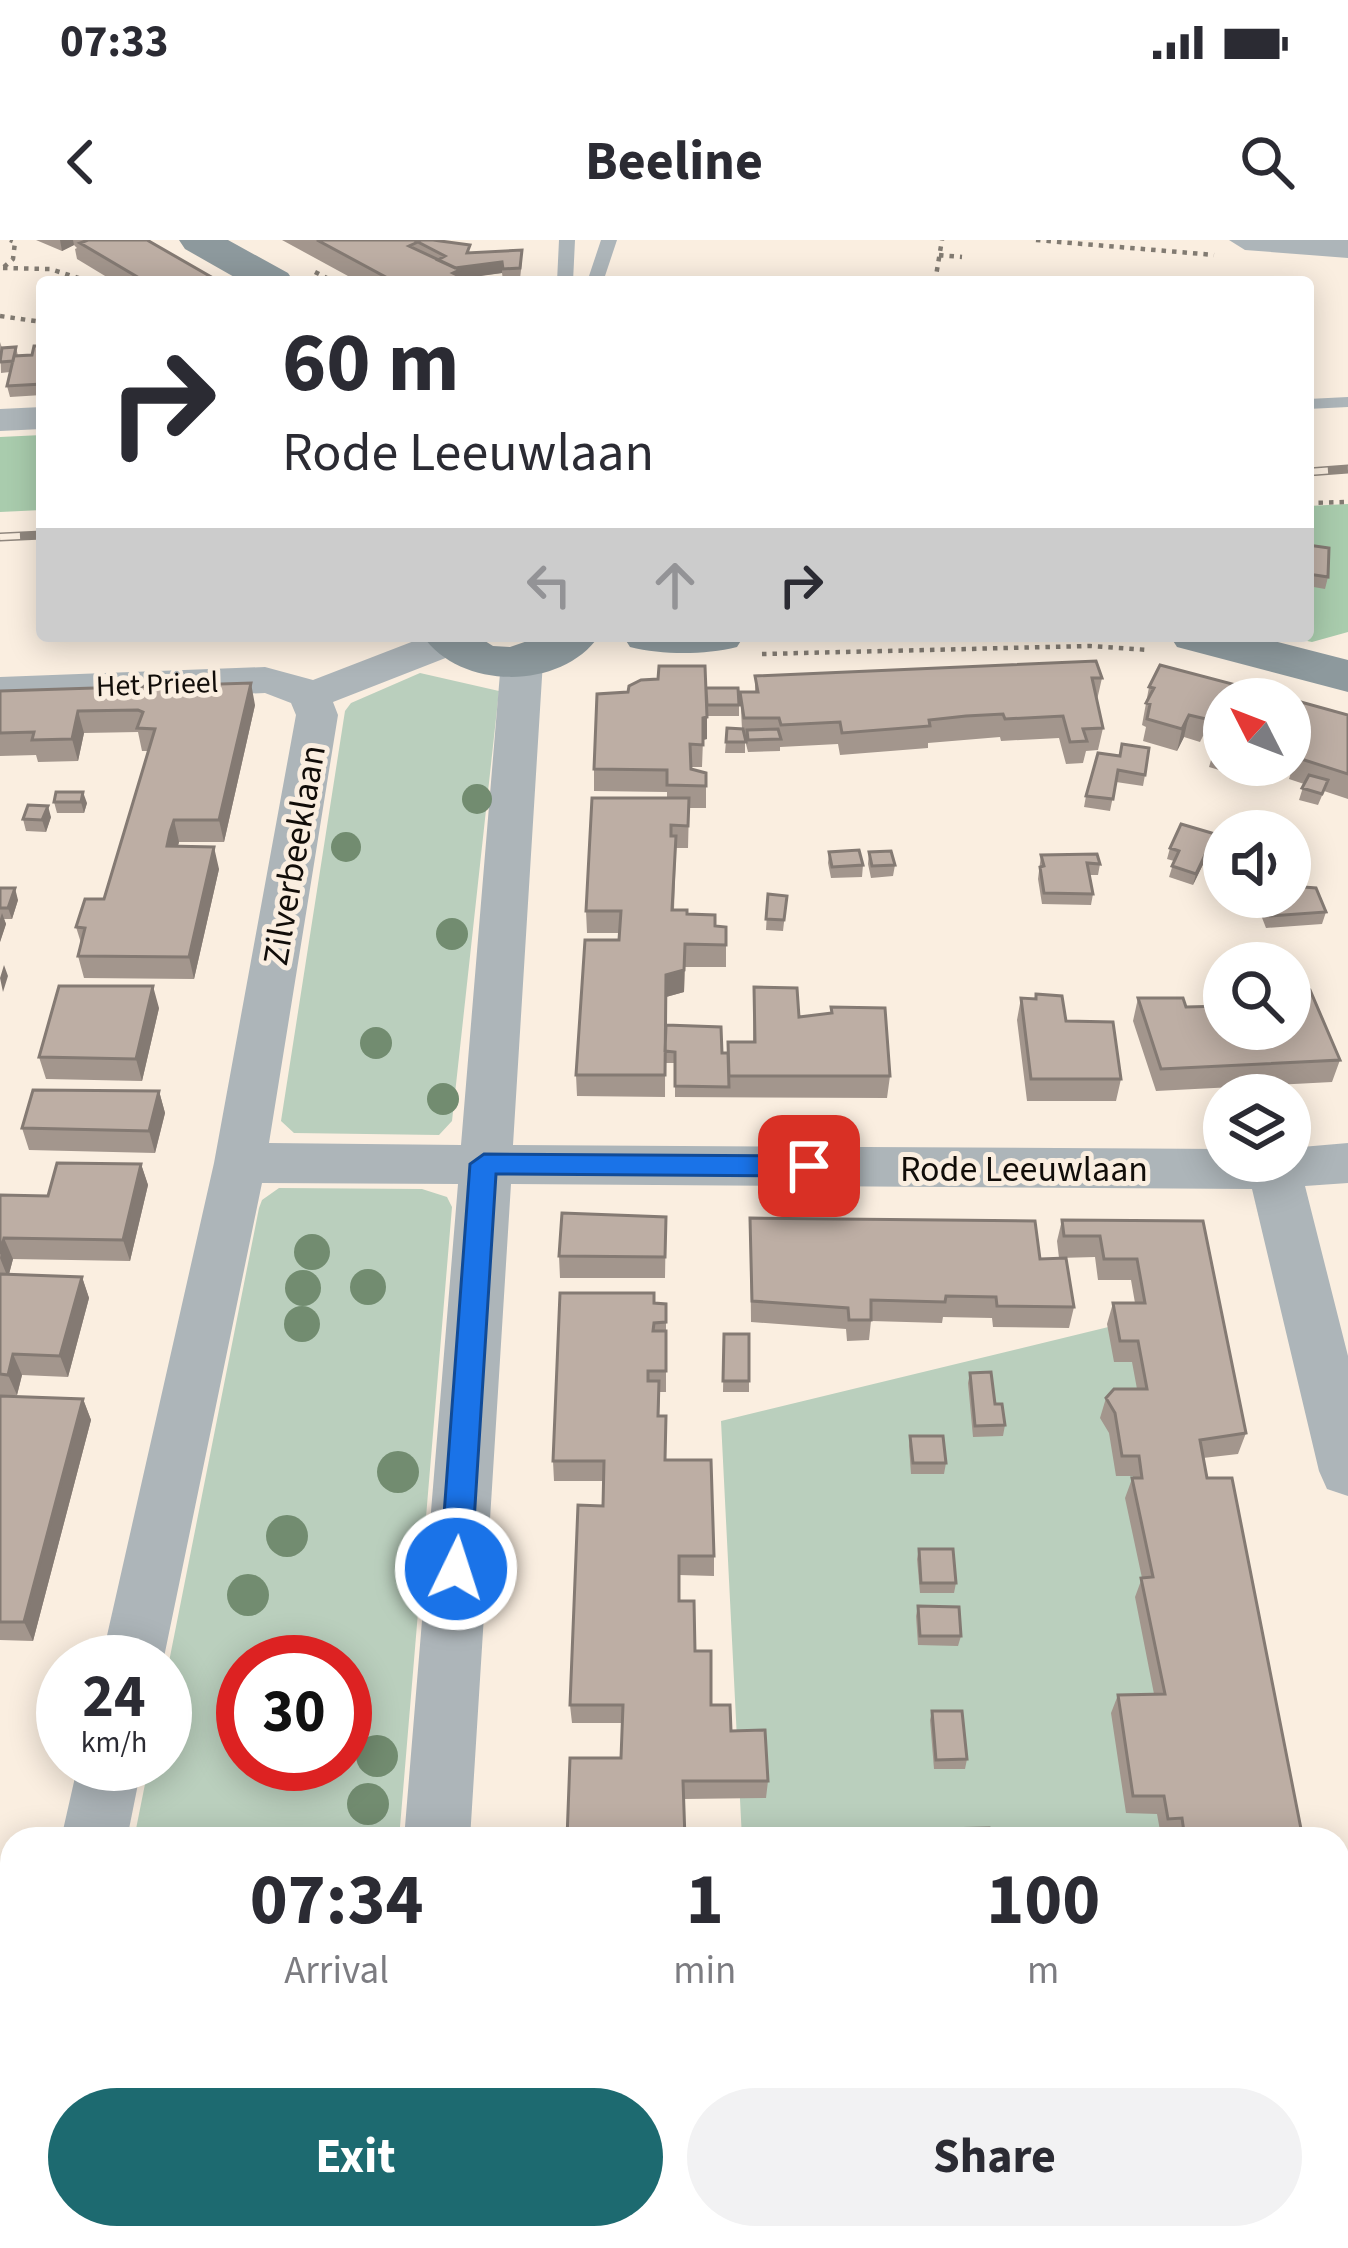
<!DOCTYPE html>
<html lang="en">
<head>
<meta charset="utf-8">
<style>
  body { margin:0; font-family:"Source Sans 3",sans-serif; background:#f2f2f3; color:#2b2b33; height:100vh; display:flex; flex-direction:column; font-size:45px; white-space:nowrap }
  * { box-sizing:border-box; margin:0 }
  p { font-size:39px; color:#7c7c81 }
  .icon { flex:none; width:66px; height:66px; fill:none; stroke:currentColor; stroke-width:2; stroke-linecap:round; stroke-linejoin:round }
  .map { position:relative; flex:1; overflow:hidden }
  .panel { position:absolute; left:0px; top:1587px; width:1350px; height:423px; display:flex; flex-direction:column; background:#fff; border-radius:36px 36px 0 0; box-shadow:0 6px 30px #0003 }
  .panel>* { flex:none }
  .guide { position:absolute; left:36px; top:36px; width:1278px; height:366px; border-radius:12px; box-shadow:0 6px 30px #0003; background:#fff; color:#2b2b33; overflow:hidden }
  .needle { width:78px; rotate:312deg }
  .buttons { position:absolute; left:1203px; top:438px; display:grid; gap:24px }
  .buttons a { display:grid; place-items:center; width:108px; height:108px; border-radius:50%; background:#fff; box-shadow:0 6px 30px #0003; font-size:60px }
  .speed { position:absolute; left:36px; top:1395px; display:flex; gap:24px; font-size:60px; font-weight:700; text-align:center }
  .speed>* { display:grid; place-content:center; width:156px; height:156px; border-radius:50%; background:#fff; box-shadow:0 6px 30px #0003; line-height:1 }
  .speed small { font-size:30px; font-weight:400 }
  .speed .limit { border:18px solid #d22; background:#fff; color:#111 }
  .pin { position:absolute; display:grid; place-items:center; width:102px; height:102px; color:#fff; margin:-51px; border-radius:24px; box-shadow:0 6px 18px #0006 }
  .me { position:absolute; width:132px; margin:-66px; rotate:4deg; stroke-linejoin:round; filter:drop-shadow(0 0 9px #0008) }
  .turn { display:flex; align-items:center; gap:42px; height:252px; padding:0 48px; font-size:54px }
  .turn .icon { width:156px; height:156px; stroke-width:2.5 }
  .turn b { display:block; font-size:84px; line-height:102px }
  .lanes { display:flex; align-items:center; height:114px; padding:0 48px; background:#0003; justify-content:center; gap:60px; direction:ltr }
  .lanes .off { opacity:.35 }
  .eta { display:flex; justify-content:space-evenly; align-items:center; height:204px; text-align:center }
  .eta b { font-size:72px; font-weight:700; line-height:84px }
  .cta { display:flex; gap:24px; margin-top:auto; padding:24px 48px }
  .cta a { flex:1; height:138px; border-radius:72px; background:#1d6a70; color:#fff; font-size:48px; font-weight:700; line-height:138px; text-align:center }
  .cta a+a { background:#f2f2f3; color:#2b2b33 }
  .status { display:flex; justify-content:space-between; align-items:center; height:84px; padding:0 60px; background:#fff; direction:ltr }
  .status svg { height:33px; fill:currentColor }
  header { display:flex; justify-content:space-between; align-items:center; height:156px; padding:0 48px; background:#fff; font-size:54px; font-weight:700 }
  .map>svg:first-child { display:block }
</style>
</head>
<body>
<div class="status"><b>07:33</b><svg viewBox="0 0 49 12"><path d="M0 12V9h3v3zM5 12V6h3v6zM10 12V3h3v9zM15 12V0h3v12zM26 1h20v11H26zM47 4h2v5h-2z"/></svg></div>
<header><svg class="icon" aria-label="back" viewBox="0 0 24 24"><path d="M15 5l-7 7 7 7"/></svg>Beeline<svg class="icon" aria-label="search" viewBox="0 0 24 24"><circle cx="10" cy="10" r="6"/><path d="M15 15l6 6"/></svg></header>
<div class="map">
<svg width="1348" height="2008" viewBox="0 0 1348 2008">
  <rect width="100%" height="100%" fill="#faeee0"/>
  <path fill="#bacfbd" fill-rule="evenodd" d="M420,433L499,451L452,881L439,895L294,893L281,881L345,471L351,463Z
    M279,948L422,949L447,957L452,967L399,1599H134L149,1524H165V1442L259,968L262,960ZM243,1422H345V1524H243Z
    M1133,1081L1201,1599H742L721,1181Z
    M55,1998H365V2008H53Z
    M762,1998H1254L1255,2008H763Z"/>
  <path fill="#a9ccad" d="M42,195V270L0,272V197Z
    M1348,264V392L1312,402L1283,396H1308V266Z"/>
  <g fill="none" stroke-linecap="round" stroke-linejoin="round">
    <path stroke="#827b72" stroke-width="4.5" stroke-dasharray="4.5 6" stroke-linecap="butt" d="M1036,0L1214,15
      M939,15L962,17
      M4,27L13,19L15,2L10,0
      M3,28L50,29L91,42
      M315,32L335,42
      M935,42L942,0
      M0,76L42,82
      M1308,263L1348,262
      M762,414L1090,406L1149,410"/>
    <path fill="#adb5b9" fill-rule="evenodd" d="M559,0H575L573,42H557Z
      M601,0H617L603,42H587Z
      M1348,157V167L1308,169V159Z"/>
    <path fill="#adb5b9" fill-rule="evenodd" d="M1229,0H1348V18L1245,10Z
      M42,167V189L0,191V169Z
      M427,396H468L472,401L466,410L333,462L338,475L269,903L461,905L501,421L507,412L522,408L537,412L543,421L513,905L1224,909V921H1290V908L1348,903V943L1305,946L1348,1116V1256L1327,1249L1319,1231L1252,949L511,944L470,1599H404L458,944L262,943L163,1422H101L214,923L296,475L291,463L265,453L0,463V437L265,427L313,440Z
      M78,1524H142L127,1599H61Z
      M12,1943V1998H46L44,2008H0V1948Z
      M373,1998H447V2008H371Z"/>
    <path fill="#8d999d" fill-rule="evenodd" d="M179,0H228L288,33L294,42H243L185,9Z
      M423,396H477L493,406L510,407L542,396H599C561,451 460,450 423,396Z
      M623,396H744L737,407C704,415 663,415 630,407Z
      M1170,396H1254L1348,420V452L1177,407Z"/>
    <g stroke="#90877e" stroke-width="9">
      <path id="rail" d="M1308,232L1348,229
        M0,297L42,295"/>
    </g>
    <use href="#rail" stroke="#faeee0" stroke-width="6" stroke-dasharray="20" stroke-linecap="butt"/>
  </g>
  <g fill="#728c70">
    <circle cx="477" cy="559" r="15"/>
    <circle cx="346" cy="607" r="15"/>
    <circle cx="452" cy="694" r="16"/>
    <circle cx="376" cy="803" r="16"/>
    <circle cx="443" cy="859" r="16"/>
    <circle cx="312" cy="1012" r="18"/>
    <circle cx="368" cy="1047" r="18"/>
    <circle cx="303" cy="1048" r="18"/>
    <circle cx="302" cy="1084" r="18"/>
    <circle cx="398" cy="1232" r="21"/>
    <circle cx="287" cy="1296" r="21"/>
    <circle cx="248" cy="1355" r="21"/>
    <circle cx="377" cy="1516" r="21"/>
    <circle cx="368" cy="1564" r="21"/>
  </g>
  <path fill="#a3968d" d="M36,0H147L220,42H115L77,19L75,9L77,8L74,5L62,11Z
    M282,0H433L470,13L522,21L520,39L503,40L502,33L477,36L482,39V42H359Z
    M0,102L2,108L16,107L18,116L32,115L42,106V155L10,157L7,146L10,132L1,133V130V133Z
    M1308,305L1328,337L1325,349L1308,346Z
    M755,436L1102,438L1097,460L1103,488L1098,510L1086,511L1083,523L1066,524L1059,498L1001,501L1000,497L928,503V508L840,515L838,504L780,507V511L748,512L745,500V513H725L727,488L742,489L740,452H755Z
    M1149,447L1224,459V525H1273L1269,535L1251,530L1246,538L1209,527L1217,500L1203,496L1200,502L1184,497L1177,511L1143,501L1146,487L1142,485Z
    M706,448L739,465V476H707V499L703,500L702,527H691V529L706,533V568H689L688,608H676L674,670L715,686L726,705V727H685L684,752L666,757V793L722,813H728L753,802L754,747L890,836L887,858L675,857V823H665V857L577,856L576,835L619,700L620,693H587L586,671L667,558V552L594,551V529L628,452Z
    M0,451L255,465L224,602H179L178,606L219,629L194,739L84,738L78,716L81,703L76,687L104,659L148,511H142L138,492L84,493L78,521L38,522L36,515L0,516Z
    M1290,459L1348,475V559L1324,551L1318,565L1299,560L1304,544L1289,539L1293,526L1289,525Z
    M1120,516L1145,535L1143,546L1116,542L1110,571L1084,567L1086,556Z
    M56,552L87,563L84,573H57L54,562Z
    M51,577L46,592L26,591L23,579Z
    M1215,594L1212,606L1193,645L1169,637L1174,621L1167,619L1170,608Z
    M1224,603V628L1210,624L1213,612Z
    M829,612L863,625L862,637L831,638L828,623Z
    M869,612L895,625L893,636L871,638L868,624Z
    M1041,615L1100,624L1098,635H1089L1093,654L1091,665L1042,664L1038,639Z
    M0,648L18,660L12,679H4L6,684L0,702Z
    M768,654L787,656L783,691L766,690Z
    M1254,657H1290L1326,672L1322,684L1266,688Z
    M1036,754L1066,781L1121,839L1116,861H1027L1017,780L1021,758L1035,759Z
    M1138,758L1186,767L1224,789L1340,820L1332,842L1156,851L1133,781Z
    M159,768L142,841L46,839L39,817Z
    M159,851L165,873L155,913L29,910L22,888Z
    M141,924L148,945L130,1021L13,1019L9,1034L82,1037L89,1058L68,1137L22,1135L17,1155H0V955L48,956Z
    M666,977L665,1038H560L559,1016Z
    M750,978L1040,1019L1074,1067L1069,1088L993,1087L992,1078L943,1077L942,1083L871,1081L869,1100L847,1101L846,1089L751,1082Z
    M1062,980L1203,981L1246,1193L1238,1214L1203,1218L1303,1599H1174V1595L1161,1596L1157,1574L1126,1573L1111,1473L1118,1455L1154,1454L1135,1357L1142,1338L1125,1258L1133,1236H1116L1109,1193L1100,1178L1106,1158L1137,1149L1132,1122H1114L1107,1084L1113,1063H1135L1131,1040H1098L1095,1017L1059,1018L1057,1001Z
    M654,1063L666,1064V1152H660L659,1176L665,1220L714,1316V1336L679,1335V1361L711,1465L768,1541L766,1558L684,1559L621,1518L622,1483H572L570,1465L603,1266V1241H554L553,1221Z
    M724,1094H749V1152H723Z
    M970,1133L1005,1185L1003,1196L973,1197L968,1143Z
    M0,1156L83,1159L91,1180L33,1401L0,1400Z
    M910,1196L946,1223L944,1234H911L909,1206Z
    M919,1309L956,1343L954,1353H920L917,1319Z
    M918,1366L961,1396L958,1406L918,1405L916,1376Z
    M932,1471L967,1519L965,1529H934L930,1480Z
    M616,1998L725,2002L724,2008H555Z
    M1256,1998H1338L1348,2008H1257Z"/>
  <path fill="#847a73" d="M60,0H73L74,5L62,11Z
    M502,22V33L460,39L453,42L452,29Z
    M251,443L255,465L224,602L219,580Z
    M78,471L84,493L78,521L72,499Z
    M1189,475L1184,497L1177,511L1182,489Z
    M707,477V499L702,500L703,478Z
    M83,552L87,563L84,573L81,562Z
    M48,566L51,577L46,592L42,580Z
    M174,580L179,602L175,615L167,606Z
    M1215,594L1212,606L1193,645L1196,634Z
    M214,607L219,629L194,739L189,717Z
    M15,648L18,660L12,679L8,668Z
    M2,673L6,684L0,702V679Z
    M685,704L684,752L666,757L665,857L666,735Z
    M4,725L8,736L3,752L0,738Z
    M153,746L159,768L142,841L136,819Z
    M159,851L165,873L155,913L149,891Z
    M141,924L148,945L130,1021L123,1000Z
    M4,998L13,1019L8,1038L0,1018Z
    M82,1037L89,1058L68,1137L60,1116Z
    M13,1114L22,1135L17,1155L8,1135Z
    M83,1159L91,1180L33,1401L24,1382Z"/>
  <path fill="#bdaea4" stroke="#847a73" stroke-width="3" d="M88,0H147L220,42H146L80,3Z
    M317,0H414L418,2L409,6L460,30L453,33L463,38L472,34L482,39L477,42H395Z
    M414,0H433L470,5L467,13L522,10L520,28L503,29L502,22L455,28L438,20L445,16Z
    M34,106H42V144L7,146L14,116L32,115Z
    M16,107L13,121L0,122L2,108Z
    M1308,305L1329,308L1328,337L1308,334Z
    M1096,421L1102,438H1092L1103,488L1083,489L1087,501L1070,502L1063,476L1005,479L1003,474L966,476L929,480L930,486L842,493L840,482L781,485L779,478H744L740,452H758L755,436Z
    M1160,425L1289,459H1224V479L1208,474L1206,479L1189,475L1182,489L1147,479L1150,464L1146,463L1154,448L1149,447Z
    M659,426H705L707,477L703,478V505L690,504L691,529L706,533V546L667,545V530L594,529L597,454L628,452L629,446L641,440L658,439Z
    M251,443L219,580H174L170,592L167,606L214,607L189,717L78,716L85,688L76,687L85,659H104L155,489L137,488L143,472L138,470L78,471L72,499L32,500L34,492L0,493V451Z
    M706,448H738L739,465H707Z
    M1290,459L1348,475V534L1295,517L1301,504L1290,501Z
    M1224,486V507L1215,505Z
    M727,488L743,489L746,502H726Z
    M778,489L781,499L748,500L747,490Z
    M1122,504L1149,508L1145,535L1118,530L1113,559L1086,556L1098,513L1120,516Z
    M1309,535L1328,540L1322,554L1302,548Z
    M56,552H83L81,562H54Z
    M592,558H689L688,586L671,585V596H676L672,670H687V674L715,675V686L726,687V705L685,704L684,730L666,735L665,835H576L585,700H619L621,671H586Z
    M28,565L48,566L42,580L23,579Z
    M1181,584L1215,594L1196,634L1172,626L1179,611L1170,608Z
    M1219,601L1224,603V616L1213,612Z
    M859,610L863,625L832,627L829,612Z
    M891,611L895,625L872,626L869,612Z
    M1097,614L1100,624L1087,623L1093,654L1044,653L1040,627L1044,626L1041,615Z
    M1290,646L1316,648L1326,672L1270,676L1262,657H1290Z
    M0,648H15L8,668H0Z
    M768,654L787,656L784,680L766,679Z
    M59,746H153L136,819L39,817Z
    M754,747L797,748L799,777L832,773L831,767L885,768L890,836H729L728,802H755Z
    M1290,750H1310L1340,820L1161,829L1138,758H1183L1186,767L1224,766V789H1290Z
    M1036,754L1062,756L1066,781L1113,782L1121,839H1031L1021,758L1036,759Z
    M666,785L721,787L722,813H728L729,847L675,846V812L665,811Z
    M33,850L159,851L149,891L22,888Z
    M57,923L141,924L123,1000L4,998L0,1014V955L48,956Z
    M562,973L666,977L665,1017L559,1016Z
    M750,978L1035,981L1040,1019L1066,1018L1074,1067L997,1066L996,1057L946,1056L945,1062L871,1060V1080H849L848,1068L752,1061Z
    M1062,980L1203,981L1246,1193L1200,1200L1207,1238H1232L1303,1599H1185L1182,1578L1168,1579L1164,1556H1133L1118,1455L1165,1454L1141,1338L1153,1337L1132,1238H1142L1139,1216H1122L1115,1173L1106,1158L1114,1149H1147L1138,1101H1120L1113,1063H1145L1137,1019H1104L1100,996H1064Z
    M0,1034L82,1037L60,1116L13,1114L8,1135L0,1134Z
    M560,1053H654V1063L666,1064V1082L654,1083L653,1091H666V1131H648V1141H659L658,1176H666L665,1220H711L714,1316H679V1361H694L695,1411H711V1465H730L731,1491L765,1490L768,1541H683L685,1599H567L570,1518H621L623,1465H570L578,1265L603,1266L604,1221H553Z
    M724,1094H749V1141H723Z
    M991,1132L995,1164H1002L1005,1185L975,1186L970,1133Z
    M0,1156L83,1159L24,1382H0Z
    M910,1196H943L946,1223H913Z
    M919,1309H953L956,1343H921Z
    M918,1366L959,1367L961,1396H920Z
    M932,1471H962L967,1519L936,1520Z
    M989,1588L990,1599H938L937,1589Z
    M1338,1833H1348V2008H1270L1268,1998H1338Z
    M555,1998H725V2002L667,2003V2008H555Z"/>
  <path fill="#1a73e8" stroke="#114b97" stroke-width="3" d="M484,914L809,916L822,926L809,936L496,934L471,1329L467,1339L456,1342L445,1339L440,1329L470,924Z"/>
  <g text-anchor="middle" stroke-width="10" stroke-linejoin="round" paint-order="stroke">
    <g font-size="30" fill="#110d09" stroke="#faeee0">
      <text transform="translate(157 444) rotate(-2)" y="10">Het Prieel</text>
    </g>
    <g font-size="36" fill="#110d09" stroke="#faeee0">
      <text transform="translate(293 615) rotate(-80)" y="13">Zilverbeeklaan</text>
      <text x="1024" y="941">Rode Leeuwlaan</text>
    </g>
  </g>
</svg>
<div class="buttons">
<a><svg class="needle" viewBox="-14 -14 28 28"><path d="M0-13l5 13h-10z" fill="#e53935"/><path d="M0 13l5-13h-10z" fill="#7c7c81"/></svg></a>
<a><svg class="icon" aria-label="sound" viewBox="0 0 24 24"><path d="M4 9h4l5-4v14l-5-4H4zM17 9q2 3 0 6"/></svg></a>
<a><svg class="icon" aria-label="search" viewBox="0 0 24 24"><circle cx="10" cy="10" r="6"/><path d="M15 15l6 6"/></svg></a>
<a><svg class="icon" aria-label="layers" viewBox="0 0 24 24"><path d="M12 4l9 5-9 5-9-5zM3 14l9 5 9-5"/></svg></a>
</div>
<div class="speed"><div>24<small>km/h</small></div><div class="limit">30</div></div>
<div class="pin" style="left:809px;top:926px;background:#d93025"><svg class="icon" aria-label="arrive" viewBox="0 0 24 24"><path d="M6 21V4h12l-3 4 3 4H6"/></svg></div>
<svg class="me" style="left:456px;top:1329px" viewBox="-20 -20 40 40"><circle r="17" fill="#1a73e8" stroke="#fff" stroke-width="3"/><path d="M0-11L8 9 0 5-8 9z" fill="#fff"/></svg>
<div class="guide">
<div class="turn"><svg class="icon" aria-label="right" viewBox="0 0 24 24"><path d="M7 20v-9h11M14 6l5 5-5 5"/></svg><div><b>60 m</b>Rode Leeuwlaan</div></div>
<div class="lanes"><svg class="icon off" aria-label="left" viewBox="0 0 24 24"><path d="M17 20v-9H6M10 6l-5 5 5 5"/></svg><svg class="icon off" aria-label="ahead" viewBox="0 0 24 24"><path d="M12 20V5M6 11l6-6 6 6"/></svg><svg class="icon" aria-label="right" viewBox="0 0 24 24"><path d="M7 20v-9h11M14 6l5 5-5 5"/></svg></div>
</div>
<section class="panel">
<div class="eta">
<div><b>07:34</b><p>Arrival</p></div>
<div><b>1</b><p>min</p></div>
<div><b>100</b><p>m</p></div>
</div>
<div class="cta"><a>Exit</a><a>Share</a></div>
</section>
</div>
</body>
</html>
